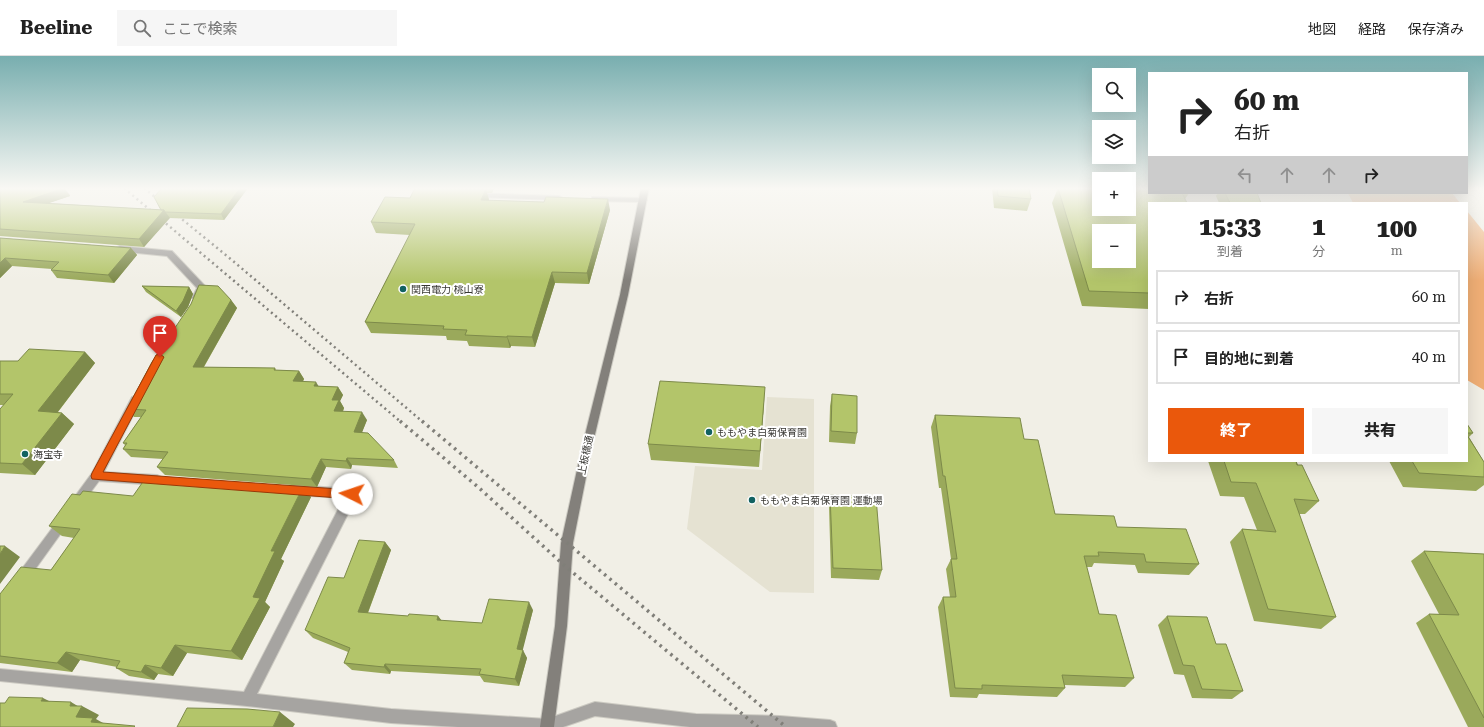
<!DOCTYPE html>
<html lang="ja">
<head>
<meta charset="utf-8">
<style>
  body { margin:0; font-family:"Roboto Serif","Noto Sans JP",serif; background:#f6f6f6; color:#222; height:100vh; display:flex; flex-direction:column; font-size:15px; white-space:nowrap }
  * { box-sizing:border-box; margin:0 }
  p { font-size:13px; color:#767676 }
  .icon { flex:none; width:22px; height:22px; fill:none; stroke:currentColor; stroke-width:2; stroke-linecap:round; stroke-linejoin:round }
  .map { position:relative; flex:1; overflow:hidden }
  .side { position:absolute; left:1148px; top:146px; width:320px; height:260px; display:flex; flex-direction:column; background:#fff; border-radius:0px; box-shadow:0 4px 16px #0002 }
  .side>* { flex:none }
  .banner { position:absolute; left:1148px; top:16px; width:320px; height:122px; border-radius:0px; box-shadow:0 4px 16px #0002; background:#fff; color:#222; overflow:hidden }
  .buttons { position:absolute; left:1092px; top:12px; display:grid; gap:8px }
  .buttons a { display:grid; place-items:center; width:44px; height:44px; border-radius:0px; background:#fff; box-shadow:0 4px 16px #0002; font-size:20px }
  .pin { position:absolute; display:grid; place-items:center; width:34px; height:34px; color:#fff; margin:-41px -17px; border-radius:50% 50% 50% 0; rotate:-45deg; box-shadow:0 0 4px #0007 }
  .pin .icon { rotate:45deg }
  .me { position:absolute; width:44px; margin:-22px; rotate:274deg; stroke-linejoin:round; filter:drop-shadow(0 0 3px #0008) }
  .turn { display:flex; align-items:center; gap:14px; height:84px; padding:0 20px; font-size:18px }
  .turn .icon { width:52px; height:52px; stroke-width:2.5 }
  .turn b { display:block; font-size:28px; line-height:34px }
  .lanes { display:flex; align-items:center; height:38px; padding:0 20px; background:#0003; justify-content:center; gap:20px; direction:ltr }
  .lanes .off { opacity:.35 }
  .eta { display:flex; justify-content:space-evenly; align-items:center; height:68px; text-align:center }
  .eta b { font-size:24px; font-weight:800; line-height:28px }
  .button { display:flex; gap:8px; margin-top:auto; padding:8px 20px }
  .button a { flex:1; height:46px; border-radius:0px; background:#ea580c; color:#fff; font-size:16px; font-weight:800; line-height:46px; text-align:center }
  .button a+a { background:#f6f6f6; color:#222 }
  ul { padding:0; list-style:none }
  li { display:flex; align-items:center; gap:12px; height:54px; margin:0 8px 6px; padding:0 12px; border:2px solid #e0e0e0; border-radius:0px }
  li div { flex:1 }
  li b { display:block; font-size:15px }
  li em { font-style:normal }
  header { display:flex; align-items:center; gap:24px; box-sizing:border-box; height:56px; padding:0 20px; background:#fff; border-bottom:1px solid #e0e0e0 }
  header strong { font-size:19px }
  nav { display:flex; gap:22px; margin-inline-start:auto; font-size:14px }
  .search { width:280px; height:36px; background:#f6f6f6; display:flex; align-items:center; gap:10px; box-sizing:border-box; padding:0 14px; border-radius:0px; color:#767676; font-size:15px }
  .map>svg:first-child { display:block }
</style>
</head>
<body>
<header>
<strong>Beeline</strong>
<div class="search"><svg class="icon" aria-label="search" viewBox="0 0 24 24"><circle cx="10" cy="10" r="6"/><path d="M15 15l6 6"/></svg>ここで検索</div>
<nav><a>地図</a><a>経路</a><a>保存済み</a></nav>
</header>
<div class="map">
<svg width="1484" height="671" viewBox="0 0 1484 671">
  <rect width="100%" height="100%" fill="#f1efe6"/>
  <path fill="#e5e2d2" d="M767,341L814,343V537L770,536L687,473L695,410L762,414Z"/>
  <path fill="#efae75" d="M1348,137H1452L1460,147H1353Z
    M1467,155L1484,176V334L1467,324Z"/>
  <g fill="none" stroke-linecap="round" stroke-linejoin="round">
    <g stroke="#cccac2" stroke-width="2">
      <path id="street" d="M472,137L559,140L563,142L559,144L475,141H472Z
        M592,141L643,142L647,144L643,146L595,145H592Z
        M120,190L172,195L206,231L200,244L197,245L192,242L197,232L167,200L117,195L116,193L117,191Z
        M136,340L140,341L141,344L104,416L157,419L161,421L162,424L161,427L157,429L99,425L81,449L77,451L73,449L71,446L73,443L92,417L132,341Z
        M294,429L352,433L356,435L358,438L257,638L391,653L547,663L595,646L696,658L780,660L830,664L835,666L837,671H690L595,660L563,671H458L391,667L247,650L0,625V613L244,636L344,442L294,439L290,437L288,434L290,431Z
        M63,461L67,463L69,466L67,469L26,526L22,527L18,526L16,522L18,518L59,463Z"/>
    </g>
    <g stroke="#cccac2" stroke-width="2">
      <path id="secondary" d="M641,132H649L628,239L592,391L573,487L567,570L554,671H540L555,570L561,487L582,391L620,239Z"/>
    </g>
    <use href="#street" fill="#a6a4a1" fill-rule="evenodd"/>
    <use href="#secondary" fill="#83807b" fill-rule="evenodd"/>
    <path stroke="#807f79" stroke-width="2.5" stroke-dasharray="2 3.5" stroke-linecap="butt" d="M124,132L401,366
      M144,132L233,205L423,366"/>
    <path stroke="#807f79" stroke-width="3.5" stroke-dasharray="2.5 4.5" stroke-linecap="butt" d="M400,365L478,431L565,510L758,671
      M422,365L786,671"/>
  </g>
  <path fill="#9aa95b" d="M0,132L69,138L70,140L48,147L161,154L248,132L224,164L169,162L144,191L0,180Z
    M415,132H494L492,137H487L489,144V145L610,154L589,228L555,227L535,291L511,290L510,292L469,290L467,285L447,284L446,280L371,277L365,266L410,179L376,177L371,166L410,142Z
    M992,132H1029L1031,143L1027,155L994,152Z
    M1058,132L1129,153V132L1149,137H1189L1185,143L1149,147V253L1082,250L1052,147Z
    M1218,137H1257L1261,147H1219L1216,140Z
    M0,182L131,192L137,199L114,227L57,222L51,214L52,213L12,210L0,222Z
    M142,230L189,231L193,238L188,251L181,261L146,236Z
    M231,244L237,252L204,311L275,312L276,314L299,315L304,323L303,326L318,330L338,331L343,339L340,345L344,352L343,356L367,364L362,376L394,404L398,412L352,409L351,413L326,411L317,431L165,419L157,411L163,403L131,401L123,393L125,389L123,387L141,361H134L127,353Z
    M85,296L95,307L58,356L62,357L74,368L35,419L0,417V353L4,349H0V305H18Z
    M832,338L857,377L855,388L829,386L830,350Z
    M764,347L759,411L651,404L648,388Z
    M935,359L1024,383L1055,458L1117,471L1199,508L1189,519L1138,517L1135,509L1094,507L1092,511H1086L1099,558L1134,622L1125,631L1064,629L1065,632L1057,641L979,638L977,642L950,641L938,551L943,541H950L946,513L951,503L941,432H939L931,371Z
    M1467,368L1473,377L1469,381L1484,406V429L1476,435L1403,431L1389,405H1467Z
    M1208,405H1296L1319,445L1305,458H1299L1336,561L1321,573L1254,565L1230,486L1242,473L1257,474L1244,441L1220,440Z
    M830,439L882,514L879,524L831,522L829,450Z
    M133,440L311,441L281,503L284,505L265,546L270,551L242,604L187,597L173,620L158,618L154,624L129,620L116,612L117,611L80,604L72,616L0,607V538L51,514L74,482L62,480L49,470Z
    M385,486L391,494L368,557L408,560H438L442,565L482,567L533,554L522,594L527,602L519,630L484,626L480,620L391,615L390,618L352,614L344,607L348,596L313,582L305,574L344,522Z
    M1424,495L1484,498V671H1468L1416,567L1429,558H1439L1411,505Z
    M1167,560L1216,588L1243,635L1232,643L1192,642L1184,619L1174,618L1158,569Z"/>
  <path fill="#7d8a4a" d="M64,132L69,138L70,140L29,154L23,146Z
    M240,132H248L224,164L221,158Z
    M491,132H494L492,137Z
    M486,133L489,144L484,155L481,144Z
    M608,143L610,154L589,228L587,217Z
    M164,154L170,162L144,191L139,183Z
    M131,192L137,199L114,227L108,219Z
    M5,202L12,210L0,222V207Z
    M552,216L555,227L535,291L532,281Z
    M189,231L193,238L188,251L181,261L176,255Z
    M231,244L237,252L199,319L193,311Z
    M507,280L511,290L510,292L507,281Z
    M85,296L95,307L50,366L38,355Z
    M299,315L304,323L298,333L293,325Z
    M316,326L321,334L314,330Z
    M338,331L343,339L340,345L344,352L339,363L334,355L332,344Z
    M765,331L764,347L759,411L760,395Z
    M362,356L367,364L359,384L354,376Z
    M62,357L74,368L35,419L22,408Z
    M347,402L352,409L351,413L346,405Z
    M321,403L326,411L317,431L311,423Z
    M303,431L311,441L281,503L284,505L265,546L270,551L242,604L231,595L271,495Z
    M385,486L391,494L365,564L358,556Z
    M5,490L20,501L0,528V498Z
    M529,546L533,554L521,601L517,593Z
    M438,560L444,568L437,564Z
    M175,589L187,597L173,620L161,612Z
    M523,594L527,602L519,630L515,623Z
    M66,596L80,604L72,616L57,607Z
    M385,608L391,615L390,618L384,611Z
    M145,609L158,618L154,624L141,616Z
    M43,642L61,651L41,645Z
    M71,646L81,652L82,650L99,659L96,663L110,671L94,668L76,661L70,650Z
    M280,656L295,668L293,671H273Z"/>
  <path fill="#b3c56a" stroke="#7d8a4a" fill-rule="evenodd" d="M0,132H64L23,146L164,154L139,183L0,173Z
    M162,132H240L221,158L165,156L164,154H161L154,141Z
    M415,132L486,133L481,144L544,146L546,141L608,143L587,217L552,216L532,281L507,280V281L465,279L467,274L443,273L444,270L365,266L415,168L371,166L385,141L410,142Z
    M997,132H1029L1031,143L998,140Z
    M1058,132L1099,134V153H1129V135L1131,136L1129,132H1149V137H1182L1187,147H1149V237L1089,235ZM1099,175H1129V205H1099Z
    M1225,137H1257L1261,147H1230Z
    M0,182L131,192L108,219L51,214L59,206L5,202L0,207Z
    M199,229L218,230L231,244L193,311L275,312L274,314L299,315L293,325L316,326L314,330L338,331L332,344H339L334,355L362,356L354,376L368,377L394,404L347,402L346,405L321,403L311,423L157,411L168,396L123,393L127,387H123L146,354L127,353L152,306L191,248Z
    M142,230L189,231L183,245L176,255Z
    M29,293L85,296L38,355L62,357L22,408L0,407V353L13,338H0V305H18Z
    M660,325L765,331L760,395L648,388Z
    M832,338L857,340V377L831,375Z
    M935,359L1020,362L1024,383L1038,384L1055,458L1114,460L1117,471L1186,473L1199,508L1146,506L1144,498L1098,496L1099,500H1084L1099,558L1116,559L1134,622L1062,619L1065,632L982,629V633L955,632L943,541H956L951,503H957L945,420H943Z
    M1467,368L1473,377H1467Z
    M1467,379L1484,406V421L1419,417L1412,405H1467Z
    M1224,405H1296L1297,409H1302L1319,445L1294,443L1336,561L1268,553L1242,473L1276,476L1256,427L1231,426Z
    M147,420L303,431L271,495H275L253,541L260,542L231,595L175,589L161,612L145,609L141,616L116,612L120,605L66,596L57,607L0,600V538L21,511L51,514L80,473L49,470L72,438L80,439L83,435L133,440Z
    M830,439L876,441L882,514L833,512Z
    M359,484L385,486L358,556L408,560L409,558L438,560L437,564L482,567L489,543L529,546L517,593L523,594L515,623L479,618L481,613L385,608L384,611L344,607L350,592L305,574L328,521L344,522Z
    M0,490H5L0,498Z
    M1424,495L1484,498V662L1429,558L1459,559Z
    M1167,560L1207,561L1216,588H1226L1243,635L1202,633L1194,610L1183,609Z
    M9,641L43,642L41,645L71,646L70,650H82L76,661L93,662L91,666L135,670L134,671H0V647H5Z
    M187,652L247,653L280,656L273,671H177Z"/>
  <linearGradient id="sky" x2="0" y2="1"><stop stop-color="#78aeaf"/><stop offset="0.59" stop-color="#f9f8f4"/><stop offset="1" stop-color="#f9f8f4" stop-opacity="0"/></linearGradient>
  <rect width="1484" height="225" fill="url(#sky)"/>
  <path fill="#ea580c" stroke="#983908" d="M160,298L164,301L103,416L352,434L355,435L357,438L355,442L352,443L92,423L91,420L92,417L156,299Z"/>
  <g fill="#126261" stroke="#fff" stroke-width="1.5">
    <circle cx="403" cy="233" r="4"/>
    <circle cx="709" cy="376" r="4"/>
    <circle cx="25" cy="398" r="4"/>
    <circle cx="752" cy="444" r="4"/>
  </g>
  <g text-anchor="middle" stroke-width="4" stroke-linejoin="round" paint-order="stroke">
    <g font-size="10" fill="#383733" stroke="#fff" text-anchor="start">
      <text x="411" y="237">関西電力 桃山寮</text>
      <text x="717" y="380">ももやま白菊保育園</text>
      <text x="33" y="402">海宝寺</text>
      <text x="760" y="448">ももやま白菊保育園 運動場</text>
    </g>
    <g font-size="10" fill="#383733" stroke="#fff">
      <text transform="translate(585 399) rotate(-78)" y="4">上板橋通</text>
    </g>
  </g>
</svg>
<div class="buttons">
<a><svg class="icon" aria-label="search" viewBox="0 0 24 24"><circle cx="10" cy="10" r="6"/><path d="M15 15l6 6"/></svg></a>
<a><svg class="icon" aria-label="layers" viewBox="0 0 24 24"><path d="M12 4l9 5-9 5-9-5zM3 14l9 5 9-5"/></svg></a>
<a>+</a>
<a>−</a>
</div>
<div class="pin" style="left:160px;top:301px;background:#d93025"><svg class="icon" aria-label="arrive" viewBox="0 0 24 24"><path d="M6 21V4h12l-3 4 3 4H6"/></svg></div>
<svg class="me" style="left:352px;top:438px" viewBox="-20 -20 40 40"><circle r="19" fill="#fff"/><path d="M0-13L10 11 0 6-10 11z" fill="#ea580c"/></svg>
<div class="banner">
<div class="turn"><svg class="icon" aria-label="right" viewBox="0 0 24 24"><path d="M7 20v-9h11M14 6l5 5-5 5"/></svg><div><b>60 m</b>右折</div></div>
<div class="lanes"><svg class="icon off" aria-label="left" viewBox="0 0 24 24"><path d="M17 20v-9H6M10 6l-5 5 5 5"/></svg><svg class="icon off" aria-label="ahead" viewBox="0 0 24 24"><path d="M12 20V5M6 11l6-6 6 6"/></svg><svg class="icon off" aria-label="ahead" viewBox="0 0 24 24"><path d="M12 20V5M6 11l6-6 6 6"/></svg><svg class="icon" aria-label="right" viewBox="0 0 24 24"><path d="M7 20v-9h11M14 6l5 5-5 5"/></svg></div>
</div>
<section class="side">
<div class="eta">
<div><b>15:33</b><p>到着</p></div>
<div><b>1</b><p>分</p></div>
<div><b>100</b><p>m</p></div>
</div>
<ul>
<li><svg class="icon" aria-label="right" viewBox="0 0 24 24"><path d="M7 20v-9h11M14 6l5 5-5 5"/></svg><div><b>右折</b></div><em>60 m</em></li>
<li><svg class="icon" aria-label="arrive" viewBox="0 0 24 24"><path d="M6 21V4h12l-3 4 3 4H6"/></svg><div><b>目的地に到着</b></div><em>40 m</em></li>
</ul>
<div class="button"><a>終了</a><a>共有</a></div>
</section>
</div>
</body>
</html>
